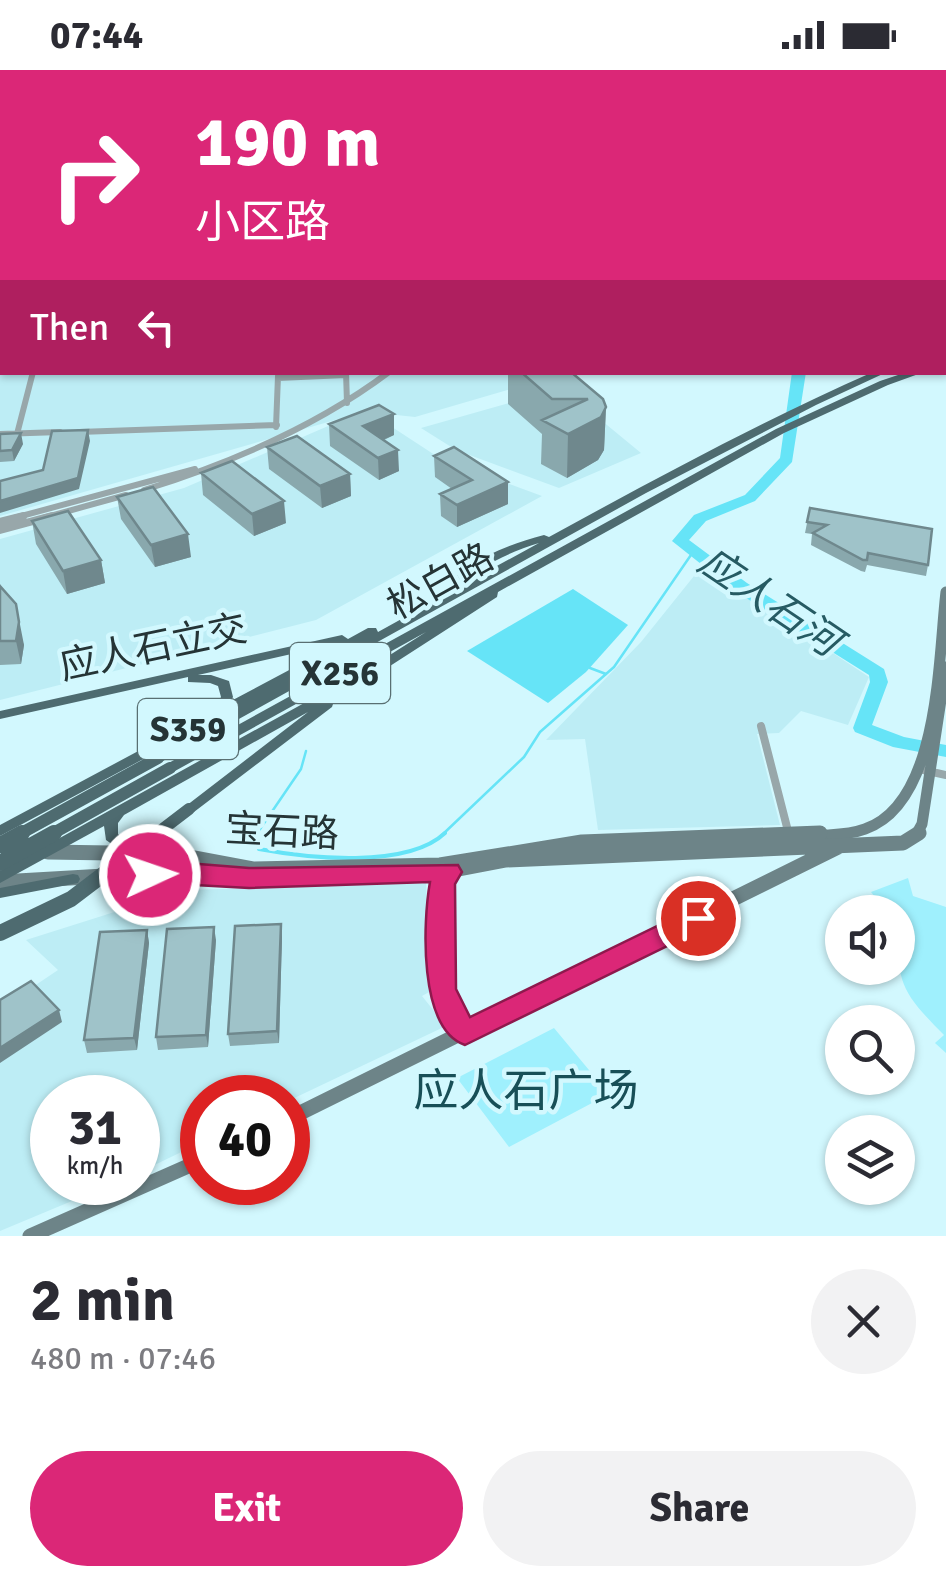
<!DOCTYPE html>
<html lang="en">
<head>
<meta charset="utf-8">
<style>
  body { margin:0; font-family:Signika,"Noto Sans SC",sans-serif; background:#f2f2f3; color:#2b2b33; height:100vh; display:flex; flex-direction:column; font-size:38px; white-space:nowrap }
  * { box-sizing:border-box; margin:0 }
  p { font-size:32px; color:#7c7c81 }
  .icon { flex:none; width:55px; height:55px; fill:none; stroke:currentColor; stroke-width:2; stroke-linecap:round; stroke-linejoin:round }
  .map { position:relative; height:1166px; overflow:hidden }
  .side { display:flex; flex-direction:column; background:#fff; flex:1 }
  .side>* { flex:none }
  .banner { position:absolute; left:0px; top:0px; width:948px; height:305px; box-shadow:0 2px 8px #0004; background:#db2777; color:#fff; overflow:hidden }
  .buttons { position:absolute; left:825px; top:825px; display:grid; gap:20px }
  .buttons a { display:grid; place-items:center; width:90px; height:90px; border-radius:50%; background:#fff; box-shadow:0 2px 8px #0004; font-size:50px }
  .speed { position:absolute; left:30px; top:1005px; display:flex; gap:20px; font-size:50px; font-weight:700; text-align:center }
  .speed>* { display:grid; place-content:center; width:130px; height:130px; border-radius:50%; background:#fff; box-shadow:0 2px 8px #0004; line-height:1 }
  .speed small { font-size:25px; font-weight:400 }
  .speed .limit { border:15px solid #d22; background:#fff; color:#111 }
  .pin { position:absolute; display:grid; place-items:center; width:85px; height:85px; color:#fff; margin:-42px; border:5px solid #fff; border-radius:50%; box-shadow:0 2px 10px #0007 }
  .me { position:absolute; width:110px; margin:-55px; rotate:87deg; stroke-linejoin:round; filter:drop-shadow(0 0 8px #0008) }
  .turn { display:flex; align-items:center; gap:35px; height:210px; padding:0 30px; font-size:45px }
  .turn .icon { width:130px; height:130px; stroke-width:2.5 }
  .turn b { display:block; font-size:70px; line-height:85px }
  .then { display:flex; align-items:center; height:95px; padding:0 30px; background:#0003; gap:20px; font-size:38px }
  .round { display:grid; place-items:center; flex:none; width:105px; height:105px; border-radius:52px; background:#f2f2f3 }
  .head { display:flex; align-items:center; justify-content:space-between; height:170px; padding:0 30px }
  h1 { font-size:60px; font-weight:700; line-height:75px }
  .cta { display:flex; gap:20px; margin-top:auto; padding:20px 30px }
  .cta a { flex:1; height:115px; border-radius:60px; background:#db2777; color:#fff; font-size:40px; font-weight:700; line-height:115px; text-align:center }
  .cta a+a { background:#f2f2f3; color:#2b2b33 }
  .status { display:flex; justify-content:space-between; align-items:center; height:70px; padding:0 50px; background:#fff; direction:ltr }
  .status svg { height:28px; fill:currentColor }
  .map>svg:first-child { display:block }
</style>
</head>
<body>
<div class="status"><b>07:44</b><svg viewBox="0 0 49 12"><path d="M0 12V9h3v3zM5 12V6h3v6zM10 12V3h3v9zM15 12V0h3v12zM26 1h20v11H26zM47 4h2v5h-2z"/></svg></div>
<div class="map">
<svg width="946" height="1166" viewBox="0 0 946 1166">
  <rect width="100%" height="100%" fill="#d2f8fe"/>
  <path fill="#bdedf5" d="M0,196L2,302L566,303L415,347L369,342L441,389L542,426L316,550L0,630V469L184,418L356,344L0,446Z
    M562,318L641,383L559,418L456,380L421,358Z
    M702,496L869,607L848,655L801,641L779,663L757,664L780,755L598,760L585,669L546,670L641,572Z
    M426,813L431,921L422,926L446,956L288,1031V1028H202V1072L138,1103V1028H52V1112L115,1113L0,1161V939L58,900L26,870L184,820Z"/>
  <path fill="#9ff0fd" d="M908,808L913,826L946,837V983L935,973L944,965C895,916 898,910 898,842H887L871,822Z
    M554,958L609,1024L509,1077L457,1008Z"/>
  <path fill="#66e4f7" d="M573,519L628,555L586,602L548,633L467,581Z"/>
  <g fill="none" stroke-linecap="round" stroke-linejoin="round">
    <path stroke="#66e4f7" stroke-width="2.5" d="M590,598L606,604
      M256,765L301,699L306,681
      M442,765L524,687L540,662L614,597L693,482"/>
    <path stroke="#66e4f7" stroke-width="4" d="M258,763L255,767L259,779C307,788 407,799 445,763"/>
    <path fill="#66e4f7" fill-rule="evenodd" d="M792,302H806L792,392L755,431L706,451L689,470L747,513L884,599L888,612L872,655L904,667L946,675V687L893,677L855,662L853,658L870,612L869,605L735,521L672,471L694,445L745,425L780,388Z"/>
    <path stroke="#98a7aa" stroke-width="5" d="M101,0L110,2
      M440,2L450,0"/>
    <path stroke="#98a7aa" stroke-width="6" d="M346,302L347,333
      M278,308L346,305
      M276,357L278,306
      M79,362L277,355
      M0,364L60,362
      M17,364L33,302
      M144,420C231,393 316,357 389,302
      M14,448L195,399
      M43,448L126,425"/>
    <path stroke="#98a7aa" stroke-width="8" d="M0,452L23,446
      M0,460L52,446
      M761,656L789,765
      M919,699L946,705"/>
    <path stroke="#98a7aa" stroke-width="10" d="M446,805C429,844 443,927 465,963"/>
    <path stroke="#6d8488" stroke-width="11" d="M757,765C787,764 838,769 865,759C940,733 938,589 946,522
      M916,765L922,754L946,597"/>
    <path stroke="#6d8488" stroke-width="15" d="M48,782L174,784L254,799L440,795L582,772L820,763
      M0,812L174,802L249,808L438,803L506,790L903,773L919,763
      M288,1049L838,777
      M30,1166L202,1090"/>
    <path fill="#4e6b70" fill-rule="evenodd" d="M945,281H946V287H945Z
      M945,291H946V297H945Z
      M873,302H887L816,335L646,423L163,691H153L151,688L153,685L216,650L0,766V755L215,640L221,627L218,616L210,613L188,612V607L0,649V641L342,565L348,569L368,558H376L378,562L434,531L431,528C460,494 502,476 544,465L549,467C655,409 762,351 873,302ZM539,473L449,522C476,499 506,483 539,473ZM340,573L231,631L233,627L229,611L211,605H198Z
      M907,302H924L888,315L784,363L498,522L497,527L390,596L329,630L333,634L332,637L194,742H184L182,739L308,642L124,745L118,753V764L129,773L156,778L158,782L156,786C137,788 121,781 106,770L104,756L0,813V801L382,590L426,562L175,701H165L163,698L165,695L776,359L880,311Z
      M73,804L78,805L80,809L78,813L0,828V818Z"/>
    <path stroke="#4e6b70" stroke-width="12" d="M18,765L158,688
      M50,765L170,698
      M155,765L189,739"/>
    <path stroke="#4e6b70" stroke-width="16" d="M0,775L22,763
      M0,793L54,763
      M0,863L71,829L158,763"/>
  </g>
  <path fill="#89a8ad" d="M508,302H571L606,337L604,380L598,390L567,408L541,394L542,364L508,334Z
    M329,354L394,365L384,370L399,401L379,410L330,376Z
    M0,364L23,374L14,391L0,392Z
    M267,377L350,404L351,426L322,438L269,399Z
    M434,386L508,434L457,457L441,446L440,424L452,419L435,407Z
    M201,403L286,453L254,466L203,425Z
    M117,427L191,487L155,497L121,449Z
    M810,438L928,495L926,506L867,495L865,502L861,501L811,475L812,464L805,463Z
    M32,451L101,490L105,513L67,524L36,474Z
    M0,516L24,575L21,594L0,595Z
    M281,854L282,867L279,973L230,976L228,964Z
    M147,860L149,873L137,980L87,983L84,970Z
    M216,870L208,977L158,980L156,967Z"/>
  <path fill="#6f888d" d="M606,337L604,380L598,390L567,408L568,364Z
    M394,344V365L364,378L363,356Z
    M88,360L90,371L79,419L0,443V431L78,408Z
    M21,363L23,374L14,391L12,380Z
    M398,380L399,401L379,410L378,388Z
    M350,404L351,426L322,438L320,416Z
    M508,412V434L457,457V435Z
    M284,431L286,453L254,466L252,444Z
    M188,464L191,487L155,497L151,475Z
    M101,490L105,513L67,524L63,501Z
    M16,534L24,575L21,594L16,571Z
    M281,854L282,867L279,973L277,961Z
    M214,857L216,870L208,977L206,965Z
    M147,860L149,873L137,980L134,968Z
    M59,940L62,952L0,993V978Z"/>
  <path fill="#9fc3c9" stroke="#6f888d" stroke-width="2.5" d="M521,302H571L603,329L606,337L601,347L568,364L542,350L588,329H552Z
    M379,335L394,344L363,356L398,380L378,388L329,354Z
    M88,360L78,408L0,431V411L43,400L52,361Z
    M21,363L12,380L0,381V364Z
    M297,366L350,404L320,416L267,377Z
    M454,377L508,412L457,435L440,424L472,410L434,386Z
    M232,391L284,431L252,444L201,403Z
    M153,417L188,464L151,475L117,427Z
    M810,438L932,459L928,495L868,483L867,490H863L813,463L827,455L807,452Z
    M68,441L101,490L63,501L32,451Z
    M0,516L16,534L19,552L16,571H0Z
    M281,854L277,961L228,964L235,856Z
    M214,857L206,965L156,967L167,859Z
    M147,860L134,968L84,970L100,862Z
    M31,911L59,940L0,978V930Z"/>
  <path fill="#db2777" stroke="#8e194d" stroke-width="2.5" d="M174,792L249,798L458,795L462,802L455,814L456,919L470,947L688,841H708L712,848L708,856L465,975C418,959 423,851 430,812L249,818L141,812L137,805L141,798Z"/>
  <g text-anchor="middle" stroke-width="9" stroke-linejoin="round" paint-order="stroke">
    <g fill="#d2f8fe" stroke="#596f72" stroke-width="2.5">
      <rect x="290" y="573" width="100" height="60" rx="8"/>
      <rect x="138" y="629" width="100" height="60" rx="8"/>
    </g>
    <g font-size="35" font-weight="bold" fill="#253436">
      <text x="340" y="615">X256</text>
      <text x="188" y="671">S359</text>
    </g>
    <g font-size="38" fill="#253436" stroke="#d2f8fe">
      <text transform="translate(440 511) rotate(-29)" y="13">松白路</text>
      <text transform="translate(153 577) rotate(-12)" y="13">应人石立交</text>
      <text transform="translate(282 761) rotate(3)" y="13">宝石路</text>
    </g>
    <g font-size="40" font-style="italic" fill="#265b63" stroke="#d2f8fe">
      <text transform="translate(770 531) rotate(34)" y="14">应人石河</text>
    </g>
    <g font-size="45" fill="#184f57" stroke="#d2f8fe">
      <text x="526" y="1036">应人石广场</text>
    </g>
  </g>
</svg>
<div class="buttons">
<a><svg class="icon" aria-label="sound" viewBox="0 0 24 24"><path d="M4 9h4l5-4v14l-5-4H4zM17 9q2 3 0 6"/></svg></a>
<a><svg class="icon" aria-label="search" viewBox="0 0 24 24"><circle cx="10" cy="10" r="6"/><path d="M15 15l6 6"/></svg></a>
<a><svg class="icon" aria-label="layers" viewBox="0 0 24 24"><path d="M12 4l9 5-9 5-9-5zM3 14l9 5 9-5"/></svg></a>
</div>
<div class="speed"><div>31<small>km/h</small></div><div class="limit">40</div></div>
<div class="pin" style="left:698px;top:848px;background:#d93025"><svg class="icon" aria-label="arrive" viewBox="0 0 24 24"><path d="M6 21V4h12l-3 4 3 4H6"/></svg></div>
<svg class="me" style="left:150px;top:805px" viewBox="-20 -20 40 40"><circle r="17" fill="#db2777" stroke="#fff" stroke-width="3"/><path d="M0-11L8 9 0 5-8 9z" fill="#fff"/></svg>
<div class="banner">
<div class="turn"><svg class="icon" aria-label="right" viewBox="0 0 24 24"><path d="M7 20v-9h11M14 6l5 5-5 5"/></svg><div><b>190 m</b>小区路</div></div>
<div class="then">Then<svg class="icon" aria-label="left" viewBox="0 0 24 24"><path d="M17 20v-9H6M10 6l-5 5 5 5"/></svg></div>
</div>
</div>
<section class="side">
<div class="head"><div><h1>2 min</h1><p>480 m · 07:46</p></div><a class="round"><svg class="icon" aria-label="close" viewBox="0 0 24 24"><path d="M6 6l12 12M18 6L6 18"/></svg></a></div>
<div class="cta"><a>Exit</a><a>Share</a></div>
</section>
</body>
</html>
